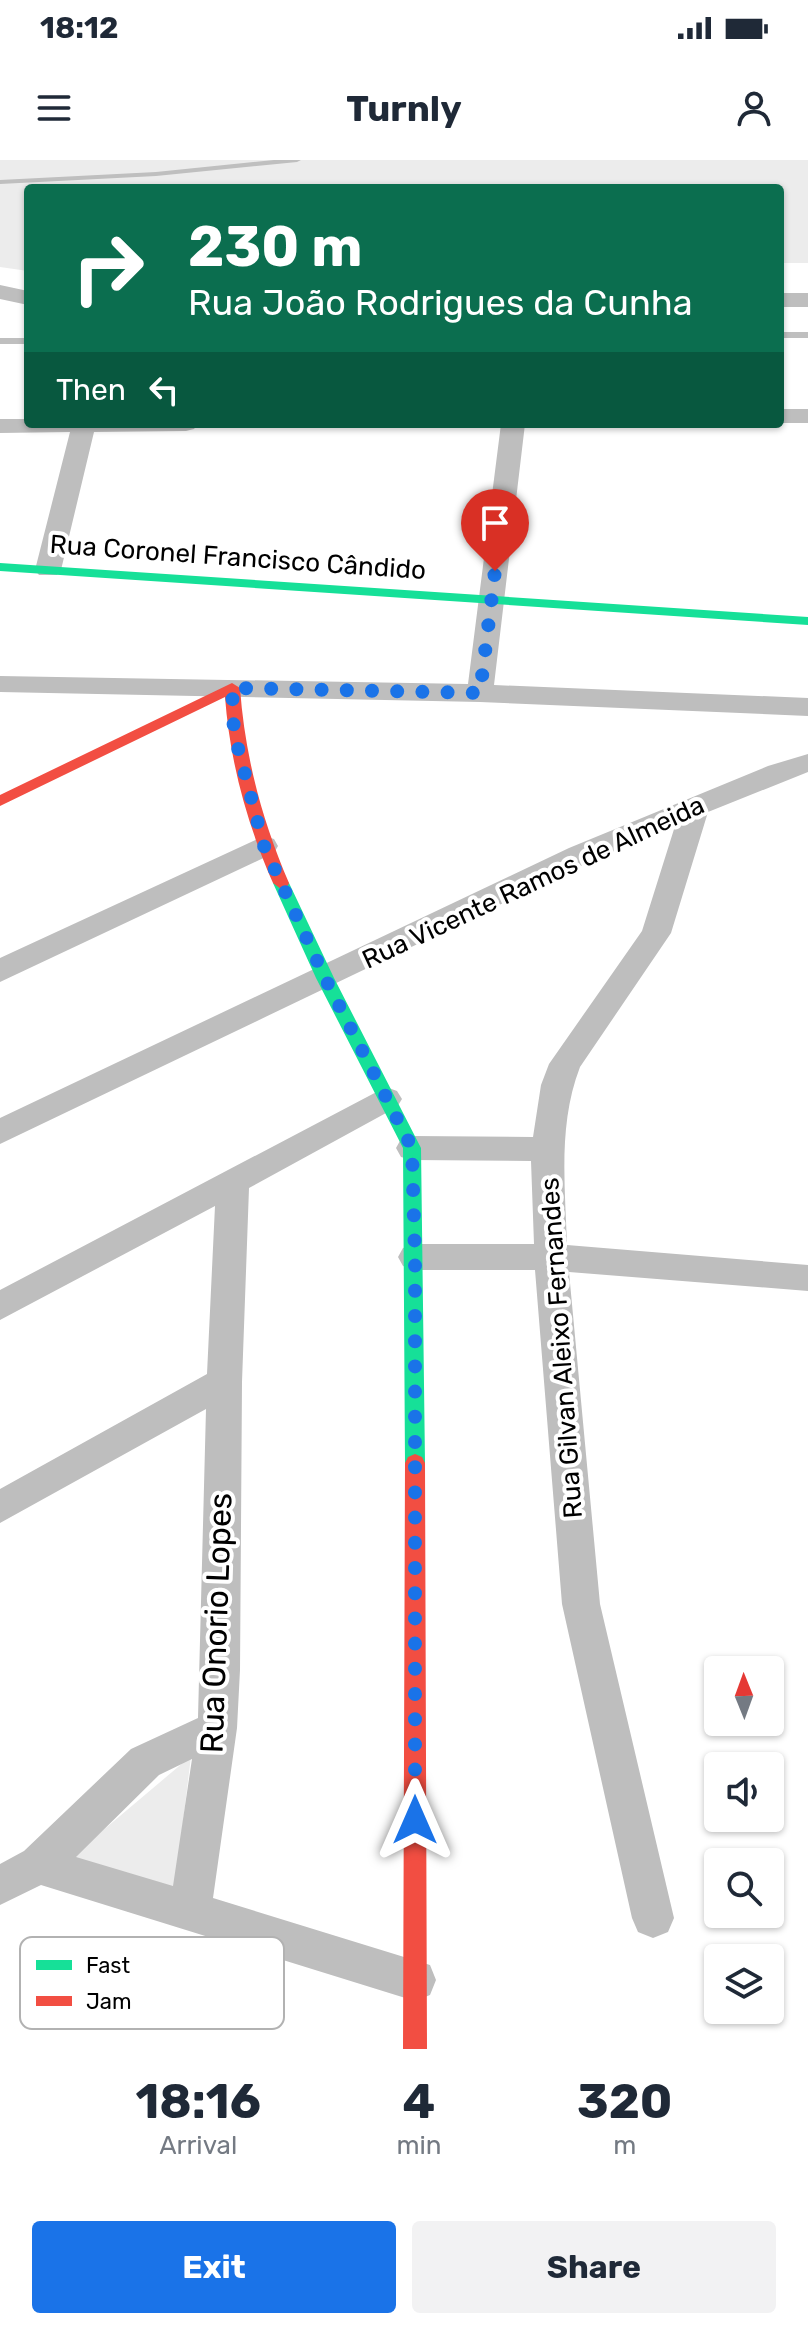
<!DOCTYPE html>
<html lang="en">
<head>
<meta charset="utf-8">
<style>
  body { margin:0; font-family:Rubik,sans-serif; background:#f2f2f3; color:#1f2937; height:100vh; display:flex; flex-direction:column; font-size:30px; white-space:nowrap }
  * { box-sizing:border-box; margin:0 }
  p { font-size:26px; color:#747a83 }
  .icon { flex:none; width:44px; height:44px; fill:none; stroke:currentColor; stroke-width:2; stroke-linecap:round; stroke-linejoin:round }
  .map { position:relative; height:1889px; overflow:hidden }
  .drawer { display:flex; flex-direction:column; background:#fff; flex:1 }
  .drawer>* { flex:none }
  .hud { position:absolute; left:24px; top:24px; width:760px; height:244px; border-radius:8px; box-shadow:0 2px 6px #0004; background:#0b6e4f; color:#fff; overflow:hidden }
  .needle { width:52px; rotate:359deg }
  .tools { position:absolute; left:704px; top:1496px; display:grid; gap:16px }
  .tools a { display:grid; place-items:center; width:80px; height:80px; border-radius:8px; background:#fff; box-shadow:0 2px 6px #0004; font-size:40px }
  .pin { position:absolute; display:grid; place-items:center; width:68px; height:68px; color:#fff; margin:-82px -34px; border-radius:50% 50% 50% 0; rotate:-45deg; box-shadow:0 0 8px #0007 }
  .pin .icon { rotate:45deg }
  .me { position:absolute; width:88px; margin:-44px; rotate:0deg; stroke-linejoin:round; filter:drop-shadow(0 0 6px #0008) }
  .turn { display:flex; align-items:center; gap:28px; height:168px; padding:0 32px; font-size:36px }
  .turn .icon { width:104px; height:104px; stroke-width:2.5 }
  .turn b { display:block; font-size:56px; line-height:68px }
  .then { display:flex; align-items:center; height:76px; padding:0 32px; background:#0003; gap:16px; font-size:30px }
  .eta { display:flex; justify-content:space-evenly; align-items:center; height:136px; text-align:center }
  .eta b { font-size:48px; font-weight:700; line-height:56px }
  .cta { display:flex; gap:16px; margin-top:auto; padding:16px 32px }
  .cta a { flex:1; height:92px; border-radius:8px; background:#1a73e8; color:#fff; font-size:32px; font-weight:700; line-height:92px; text-align:center }
  .cta a+a { background:#f2f2f3; color:#1f2937 }
  .status { display:flex; justify-content:space-between; align-items:center; height:56px; padding:0 40px; background:#fff; direction:ltr }
  .status svg { height:22px; fill:currentColor }
  header { display:flex; justify-content:space-between; align-items:center; height:104px; padding:0 32px; background:#fff; font-size:36px; font-weight:700 }
  .map>svg:first-child { display:block }
</style>
</head>
<body>
<div class="status"><b>18:12</b><svg viewBox="0 0 49 12"><path d="M0 12V9h3v3zM5 12V6h3v6zM10 12V3h3v9zM15 12V0h3v12zM26 1h20v11H26zM47 4h2v5h-2z"/></svg></div>
<header><svg class="icon" aria-label="menu" viewBox="0 0 24 24"><path d="M4 6h16M4 12h16M4 18h16"/></svg>Turnly<svg class="icon" aria-label="person" viewBox="0 0 24 24"><circle cx="12" cy="8" r="4"/><path d="M4 21q1-7 8-7t8 7"/></svg></header>
<div class="map">
<svg width="808" height="1889" viewBox="0 0 808 1889">
  <rect width="100%" height="100%" fill="#fff"/>
  <path fill="#ececec" d="M0,0H808V103H780V28H28V111L0,107Z
    M191,1596L175,1729L69,1699Z"/>
  <g fill="none" stroke-linecap="round" stroke-linejoin="round">
    <path fill="#bfbfbf" fill-rule="evenodd" d="M274,0H301L297,2L156,16L0,24V20L156,12Z
      M780,172H808V178H780Z
      M0,178H28V184H0Z"/>
    <path fill="#bebebe" fill-rule="evenodd" d="M0,125L28,131V145L0,139Z
      M780,133H808V147H780Z
      M780,249H808V263H780Z
      M0,259H28V264H198L194,269L186,271L94,272L61,410L57,415H39L35,410L70,272L0,273Z
      M501,264H525L494,525L808,538V556L480,542L0,532V516L468,524Z
      M808,594V612L708,652L671,773L580,907C558,964 565,1025 567,1085L808,1105V1131L569,1112L600,1444L674,1758L668,1772L653,1778L638,1772L632,1758L562,1444L535,1110H415L403,1106L398,1097L403,1088L415,1084H534L531,1001L412,1000L401,997L396,988L401,979L412,976L533,977L541,925L549,904L642,771L675,666L589,702L0,984V958L569,688L768,606Z
      M264,676L274,679L278,686L274,693L0,822V798Z
      M386,927L397,931L402,939L397,947L249,1028L242,1222L240,1510L237,1568L213,1738L430,1805L436,1820L430,1835L415,1841L41,1725L0,1745V1704L24,1691L131,1589L198,1558L206,1249L0,1363V1329L207,1214L215,1046L0,1160V1130ZM192,1599L173,1726L76,1697L159,1615Z"/>
    <path fill="#16e098" fill-rule="evenodd" d="M0,403L808,457V465L0,411Z
      M281,717L289,723L334,818L421,988L425,1303L422,1309L415,1312L408,1309L405,1303L403,988L316,818L273,723Z"/>
    <path fill="#f24e42" fill-rule="evenodd" d="M232,523L240,528C245,597 262,660 289,723L287,727L281,729L273,723C247,664 230,602 225,537L0,646V635Z
      M415,1294L422,1297L425,1303L427,1889H403L405,1303L408,1297Z"/>
  </g>
  <g fill="none" stroke-linecap="round" stroke-linejoin="round">
    <path stroke="#1a73e8" stroke-width="14" stroke-dasharray="0 25.2" d="M415,1660V1097L412,988L325,818L264,686L234,573L232,528L480,533L495,411"/>
  </g>
  <g text-anchor="middle" stroke-width="8" stroke-linejoin="round" paint-order="stroke">
    <g font-size="26" fill="#000" stroke="#fff">
      <text transform="translate(238 397) rotate(4)" y="9">Rua Coronel Francisco Cândido</text>
      <text transform="translate(533 722) rotate(-25)" y="9">Rua Vicente Ramos de Almeida</text>
      <text transform="translate(561 1188) rotate(-94)" y="9">Rua Gilvan Aleixo Fernandes</text>
    </g>
    <g font-size="32" fill="#000" stroke="#fff">
      <text transform="translate(216 1463) rotate(-88)" y="11">Rua Onorio Lopes</text>
    </g>
  </g>
  <rect x="20" y="1777" width="264" height="92" rx="12" fill="#fff" stroke="#b2b2b2" stroke-width="2"/>
  <rect x="36" y="1800" width="36" height="10" fill="#16e098"/>
  <rect x="36" y="1836" width="36" height="10" fill="#f24e42"/>
  <g font-size="22" fill="#000">
    <text x="86" y="1813">Fast</text>
    <text x="86" y="1849">Jam</text>
  </g>
</svg>
<div class="tools">
<a><svg class="needle" viewBox="-14 -14 28 28"><path d="M0-13l5 13h-10z" fill="#e53935"/><path d="M0 13l5-13h-10z" fill="#747a83"/></svg></a>
<a><svg class="icon" aria-label="sound" viewBox="0 0 24 24"><path d="M4 9h4l5-4v14l-5-4H4zM17 9q2 3 0 6"/></svg></a>
<a><svg class="icon" aria-label="search" viewBox="0 0 24 24"><circle cx="10" cy="10" r="6"/><path d="M15 15l6 6"/></svg></a>
<a><svg class="icon" aria-label="layers" viewBox="0 0 24 24"><path d="M12 4l9 5-9 5-9-5zM3 14l9 5 9-5"/></svg></a>
</div>
<div class="pin" style="left:495px;top:411px;background:#d93025"><svg class="icon" aria-label="arrive" viewBox="0 0 24 24"><path d="M6 21V4h12l-3 4 3 4H6"/></svg></div>
<svg class="me" style="left:415px;top:1660px" viewBox="-20 -20 40 40"><path d="M0-17L14 15 0 8-14 15z" fill="#1a73e8" stroke="#fff" stroke-width="4"/></svg>
<div class="hud">
<div class="turn"><svg class="icon" aria-label="right" viewBox="0 0 24 24"><path d="M7 20v-9h11M14 6l5 5-5 5"/></svg><div><b>230 m</b>Rua João Rodrigues da Cunha</div></div>
<div class="then">Then<svg class="icon" aria-label="left" viewBox="0 0 24 24"><path d="M17 20v-9H6M10 6l-5 5 5 5"/></svg></div>
</div>
</div>
<section class="drawer">
<div class="eta">
<div><b>18:16</b><p>Arrival</p></div>
<div><b>4</b><p>min</p></div>
<div><b>320</b><p>m</p></div>
</div>
<div class="cta"><a>Exit</a><a>Share</a></div>
</section>
</body>
</html>
